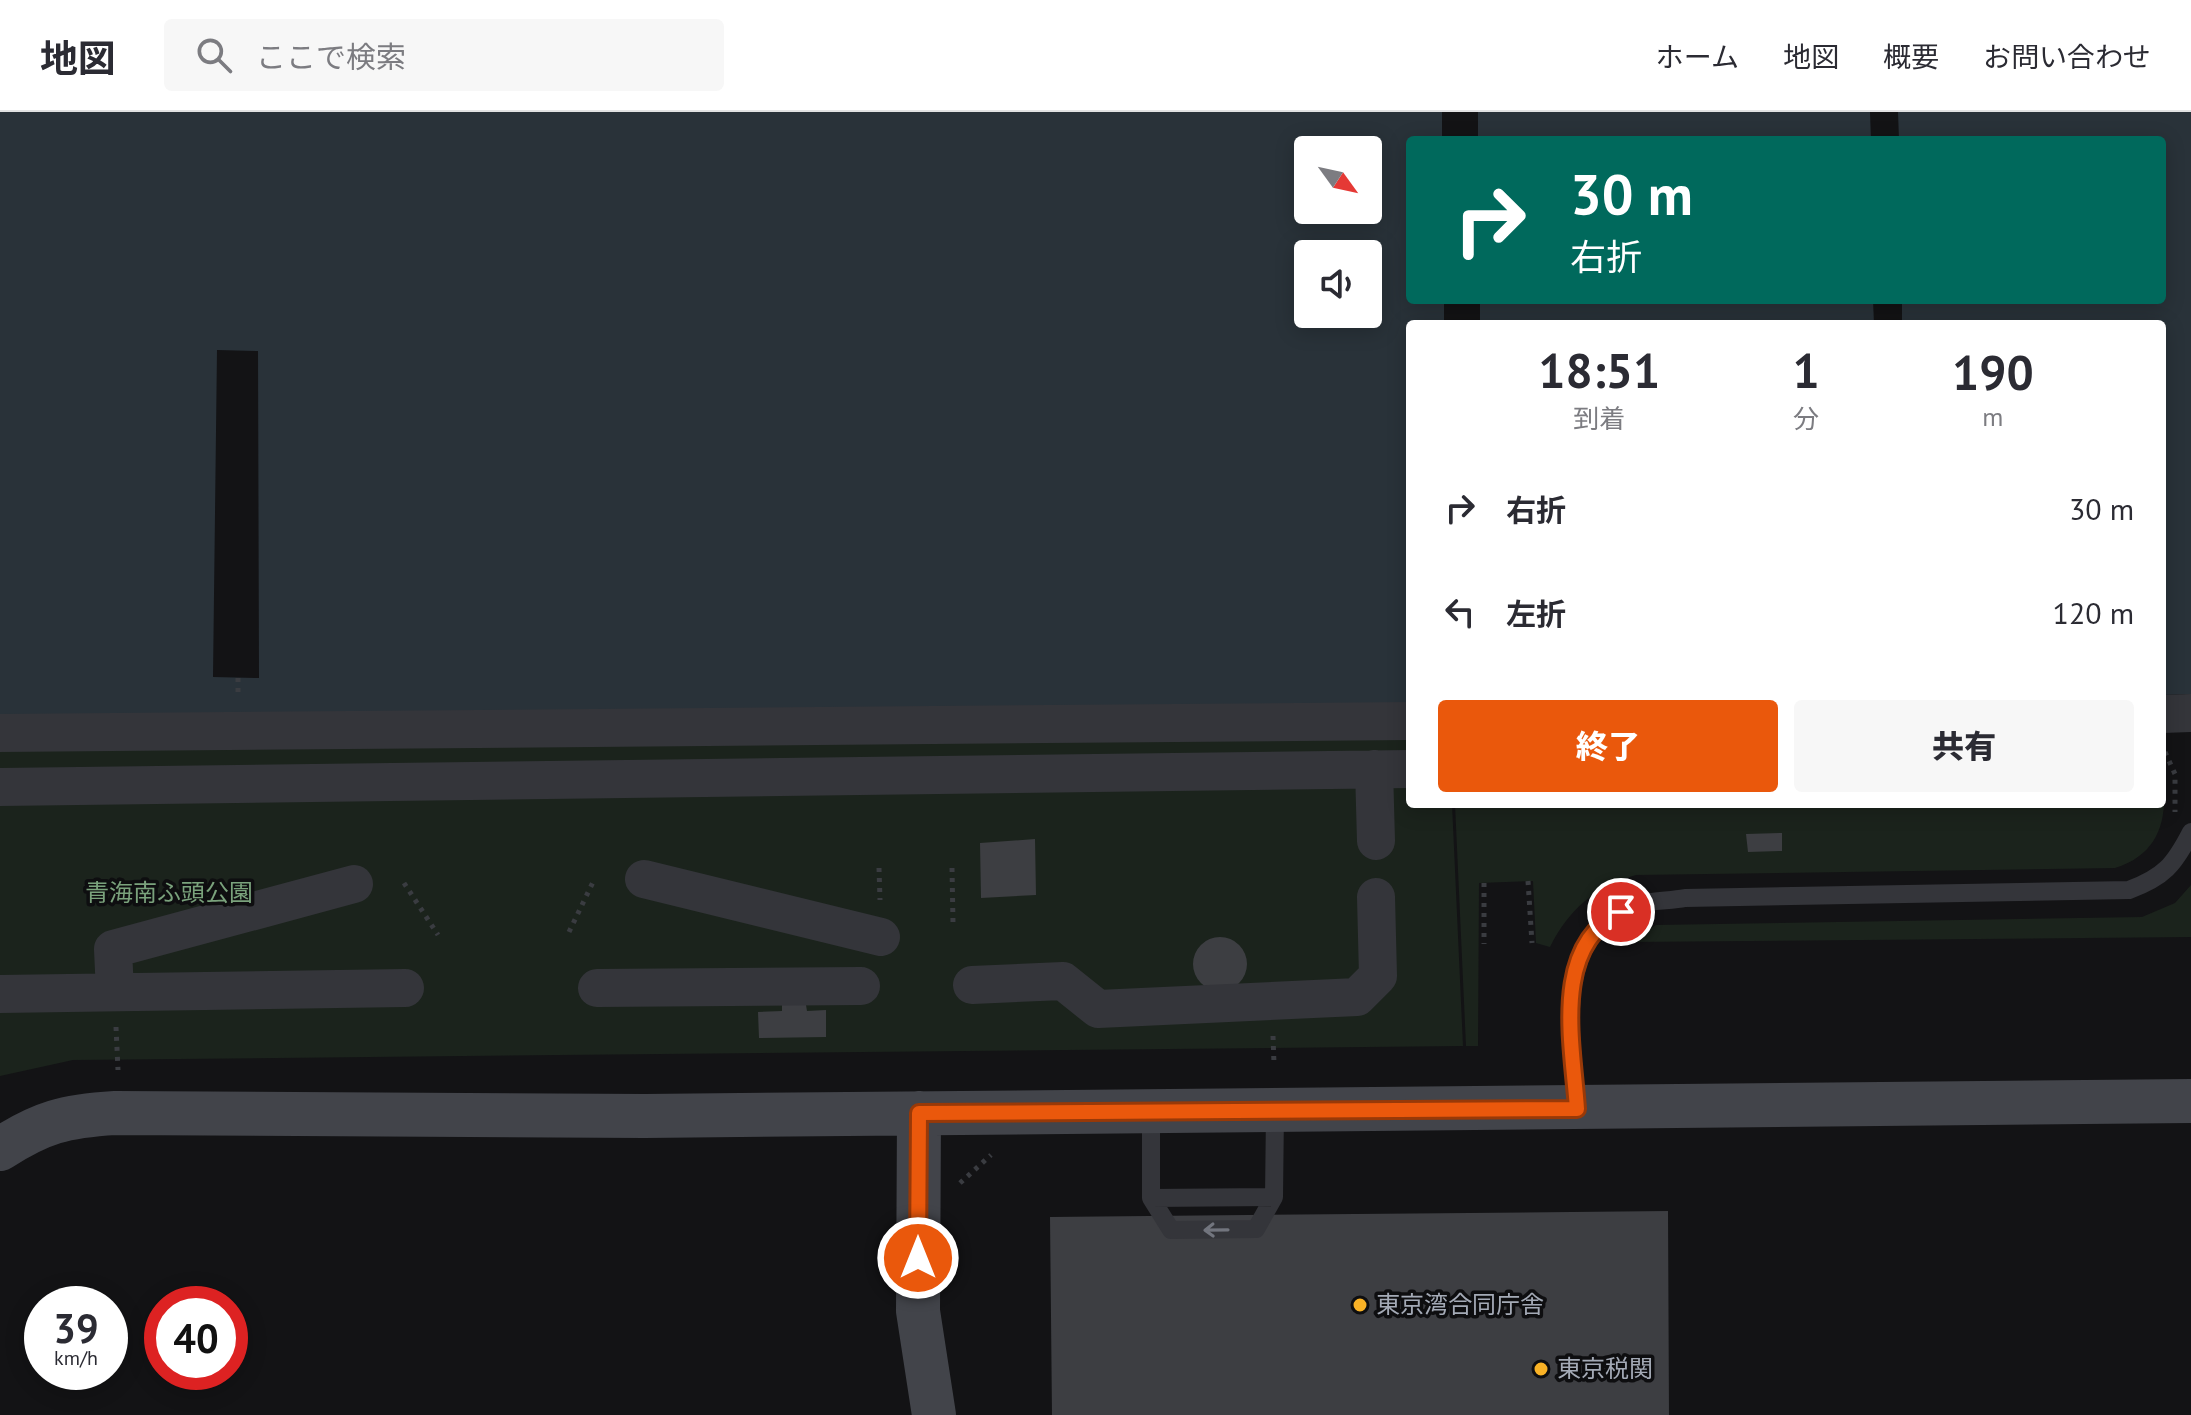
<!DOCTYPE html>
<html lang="ja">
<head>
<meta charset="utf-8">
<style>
  body { margin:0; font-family:"PT Sans","Noto Sans JP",sans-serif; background:#f7f7f7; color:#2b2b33; height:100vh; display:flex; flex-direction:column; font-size:30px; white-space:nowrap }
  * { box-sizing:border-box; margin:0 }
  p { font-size:26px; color:#7c7c81 }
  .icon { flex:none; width:44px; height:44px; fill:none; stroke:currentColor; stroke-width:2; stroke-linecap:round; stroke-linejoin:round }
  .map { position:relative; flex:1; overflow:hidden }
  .drawer { position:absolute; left:1406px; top:208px; width:760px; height:488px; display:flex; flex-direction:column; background:#fff; border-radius:8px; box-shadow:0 4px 20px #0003 }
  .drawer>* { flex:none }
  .guide { position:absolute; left:1406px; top:24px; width:760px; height:168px; border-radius:8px; box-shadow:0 4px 20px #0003; background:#00695c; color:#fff; overflow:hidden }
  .needle { width:52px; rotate:123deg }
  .buttons { position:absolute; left:1294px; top:24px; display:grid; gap:16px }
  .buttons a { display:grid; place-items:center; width:88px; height:88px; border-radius:8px; background:#fff; box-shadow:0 4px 20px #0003; font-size:40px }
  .speed { position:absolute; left:24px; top:1174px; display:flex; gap:16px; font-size:40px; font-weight:700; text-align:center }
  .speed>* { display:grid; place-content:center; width:104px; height:104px; border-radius:50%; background:#fff; box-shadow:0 4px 20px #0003; line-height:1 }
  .speed small { font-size:20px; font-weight:400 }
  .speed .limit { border:12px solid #d22; background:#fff; color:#111 }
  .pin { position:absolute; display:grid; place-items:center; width:68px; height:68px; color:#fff; margin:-34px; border:4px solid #fff; border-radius:50%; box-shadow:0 2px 8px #0007 }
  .me { position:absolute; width:88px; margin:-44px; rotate:0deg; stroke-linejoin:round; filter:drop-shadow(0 0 6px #0008) }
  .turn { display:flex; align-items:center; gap:28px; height:168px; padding:0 32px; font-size:36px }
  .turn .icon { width:104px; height:104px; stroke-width:2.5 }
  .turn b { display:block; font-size:56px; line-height:68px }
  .eta { display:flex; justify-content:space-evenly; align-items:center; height:136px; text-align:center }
  .eta b { font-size:48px; font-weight:800; line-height:56px }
  .action { display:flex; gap:16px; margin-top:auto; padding:16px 32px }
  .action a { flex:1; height:92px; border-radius:8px; background:#ea580c; color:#fff; font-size:32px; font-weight:800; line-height:92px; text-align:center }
  .action a+a { background:#f7f7f7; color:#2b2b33 }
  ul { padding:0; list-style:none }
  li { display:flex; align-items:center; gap:24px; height:104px; padding:0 32px }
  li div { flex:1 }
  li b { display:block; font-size:30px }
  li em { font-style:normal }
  header { display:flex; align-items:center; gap:48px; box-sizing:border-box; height:112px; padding:0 40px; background:#fff; border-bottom:2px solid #e1e1e2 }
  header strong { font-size:38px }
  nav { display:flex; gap:44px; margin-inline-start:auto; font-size:28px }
  .search { width:560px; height:72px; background:#f7f7f7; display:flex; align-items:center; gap:20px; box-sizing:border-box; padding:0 28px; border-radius:8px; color:#7c7c81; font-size:30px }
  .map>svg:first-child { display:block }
</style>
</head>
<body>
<header>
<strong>地図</strong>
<div class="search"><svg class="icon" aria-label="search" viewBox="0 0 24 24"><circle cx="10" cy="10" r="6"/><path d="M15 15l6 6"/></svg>ここで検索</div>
<nav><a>ホーム</a><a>地図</a><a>概要</a><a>お問い合わせ</a></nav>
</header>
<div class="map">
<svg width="2191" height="1303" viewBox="0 0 2191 1303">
  <rect width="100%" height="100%" fill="#131315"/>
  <path fill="#1b231c" d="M0,616L1410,618V692H1452L1463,934L73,948L0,964Z
    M2162,660C2169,704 2161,742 2115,756L1636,763C1595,775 1569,797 1550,835L1536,831L1533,769L1479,771L1478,934H1466L1455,692H2162Z
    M2191,773V825L1628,830L1656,813L2142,805L2175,791Z"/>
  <path fill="#293239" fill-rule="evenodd" d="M0,0H2191V582L2162,583V212H1410V592L0,611ZM1410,28H2162V188H1410ZM1308,38H1368V98H1308ZM1308,142H1368V202H1308Z"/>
  <path fill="#131315" d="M1442,0H1478V28H1442Z
    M1870,0H1898L1899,28H1871Z
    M1444,188H1480V212H1444Z
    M1873,188H1902V212H1874Z
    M217,238L258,239L259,566L213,565Z"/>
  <path fill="#3d3e42" d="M1782,721V739L1748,740L1746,722Z
    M1035,727L1036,783L981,786L980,731Z
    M1193 852a27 27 0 1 1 54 0a27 27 0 1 1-54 0Z
    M782,893H806L807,899L826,898V925L759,926L758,900L782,899Z
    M1668,1099L1669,1303H1052L1050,1105Z"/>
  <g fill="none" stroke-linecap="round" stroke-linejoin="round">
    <path stroke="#3a3c41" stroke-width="5" stroke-dasharray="4 6" stroke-linecap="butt" d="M238,580V565
      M2165,640L2175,662V700
      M879,756L880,788
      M952,756L953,811
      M1528,769L1532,831
      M404,771L438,823
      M1484,771V832
      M569,820L594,768
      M116,915L118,958
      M1273,924L1274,952
      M960,1071L991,1043"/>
    <path stroke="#34353a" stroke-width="18" d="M1577,995C1572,925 1550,821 1636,793C1651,788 1670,789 1685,786L2129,778C2164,765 2174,753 2191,720
      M1151,1001V1086L1171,1118L1256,1117L1274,1085L1275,999
      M1151,1086L1274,1085"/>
    <path stroke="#34353a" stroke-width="38" d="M2162,602L2191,601
      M0,621L1410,609
      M1374,657L1376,729
      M0,675L1410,657
      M644,767L881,825
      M972,873L1063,869L1098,897L1357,885L1378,864L1376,785
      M597,876L861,874
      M115,880L113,837L354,772
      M0,882L405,876"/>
    <path stroke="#42444a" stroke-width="44" d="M919,1001L918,1199L934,1303
      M0,1037C42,1010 65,1004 115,1001L645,1004L2191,989"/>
  </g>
  <defs><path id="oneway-shaft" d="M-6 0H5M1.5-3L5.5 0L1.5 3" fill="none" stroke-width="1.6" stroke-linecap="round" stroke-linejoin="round" transform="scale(2)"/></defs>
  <use stroke="#72757e" href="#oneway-shaft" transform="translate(1216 1118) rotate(179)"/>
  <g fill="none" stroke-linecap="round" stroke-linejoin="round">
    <g stroke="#983908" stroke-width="20">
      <path id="route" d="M918,1146L919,1001L1577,997C1573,934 1550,834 1621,800"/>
    </g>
    <use href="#route" stroke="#ea580c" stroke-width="14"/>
  </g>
  <g fill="#f9b226" stroke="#0e0e10" stroke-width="3">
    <circle cx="1360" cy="1193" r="8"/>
    <circle cx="1541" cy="1257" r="8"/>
  </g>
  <g text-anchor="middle" stroke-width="7" stroke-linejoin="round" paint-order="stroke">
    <g font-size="24" fill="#7aa27c" stroke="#0e0e10">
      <text x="169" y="789">青海南ふ頭公園</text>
    </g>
    <g font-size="24" fill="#a4aab6" stroke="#0e0e10" text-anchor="start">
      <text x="1376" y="1201">東京湾合同庁舎</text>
      <text x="1557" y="1265">東京税関</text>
    </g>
  </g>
</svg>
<div class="buttons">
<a><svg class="needle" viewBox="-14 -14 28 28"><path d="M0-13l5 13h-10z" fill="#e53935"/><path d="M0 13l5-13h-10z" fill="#7c7c81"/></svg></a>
<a><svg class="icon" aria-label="sound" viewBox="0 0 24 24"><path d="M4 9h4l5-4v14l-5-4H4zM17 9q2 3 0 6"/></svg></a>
</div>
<div class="speed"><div>39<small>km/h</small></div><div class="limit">40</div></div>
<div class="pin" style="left:1621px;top:800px;background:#d93025"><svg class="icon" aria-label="arrive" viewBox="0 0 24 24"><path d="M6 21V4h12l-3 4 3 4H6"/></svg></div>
<svg class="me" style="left:918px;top:1146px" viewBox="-20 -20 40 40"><circle r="17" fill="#ea580c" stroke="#fff" stroke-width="3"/><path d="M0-11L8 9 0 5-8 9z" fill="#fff"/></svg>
<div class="guide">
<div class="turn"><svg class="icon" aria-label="right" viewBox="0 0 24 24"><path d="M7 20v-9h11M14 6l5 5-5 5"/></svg><div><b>30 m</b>右折</div></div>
</div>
<section class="drawer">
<div class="eta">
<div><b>18:51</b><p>到着</p></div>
<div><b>1</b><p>分</p></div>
<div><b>190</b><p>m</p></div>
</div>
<ul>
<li><svg class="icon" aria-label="right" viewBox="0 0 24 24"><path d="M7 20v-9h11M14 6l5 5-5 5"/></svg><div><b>右折</b></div><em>30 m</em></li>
<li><svg class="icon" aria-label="left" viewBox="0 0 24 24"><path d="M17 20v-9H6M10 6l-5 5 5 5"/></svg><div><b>左折</b></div><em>120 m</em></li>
</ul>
<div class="action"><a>終了</a><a>共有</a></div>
</section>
</div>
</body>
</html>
